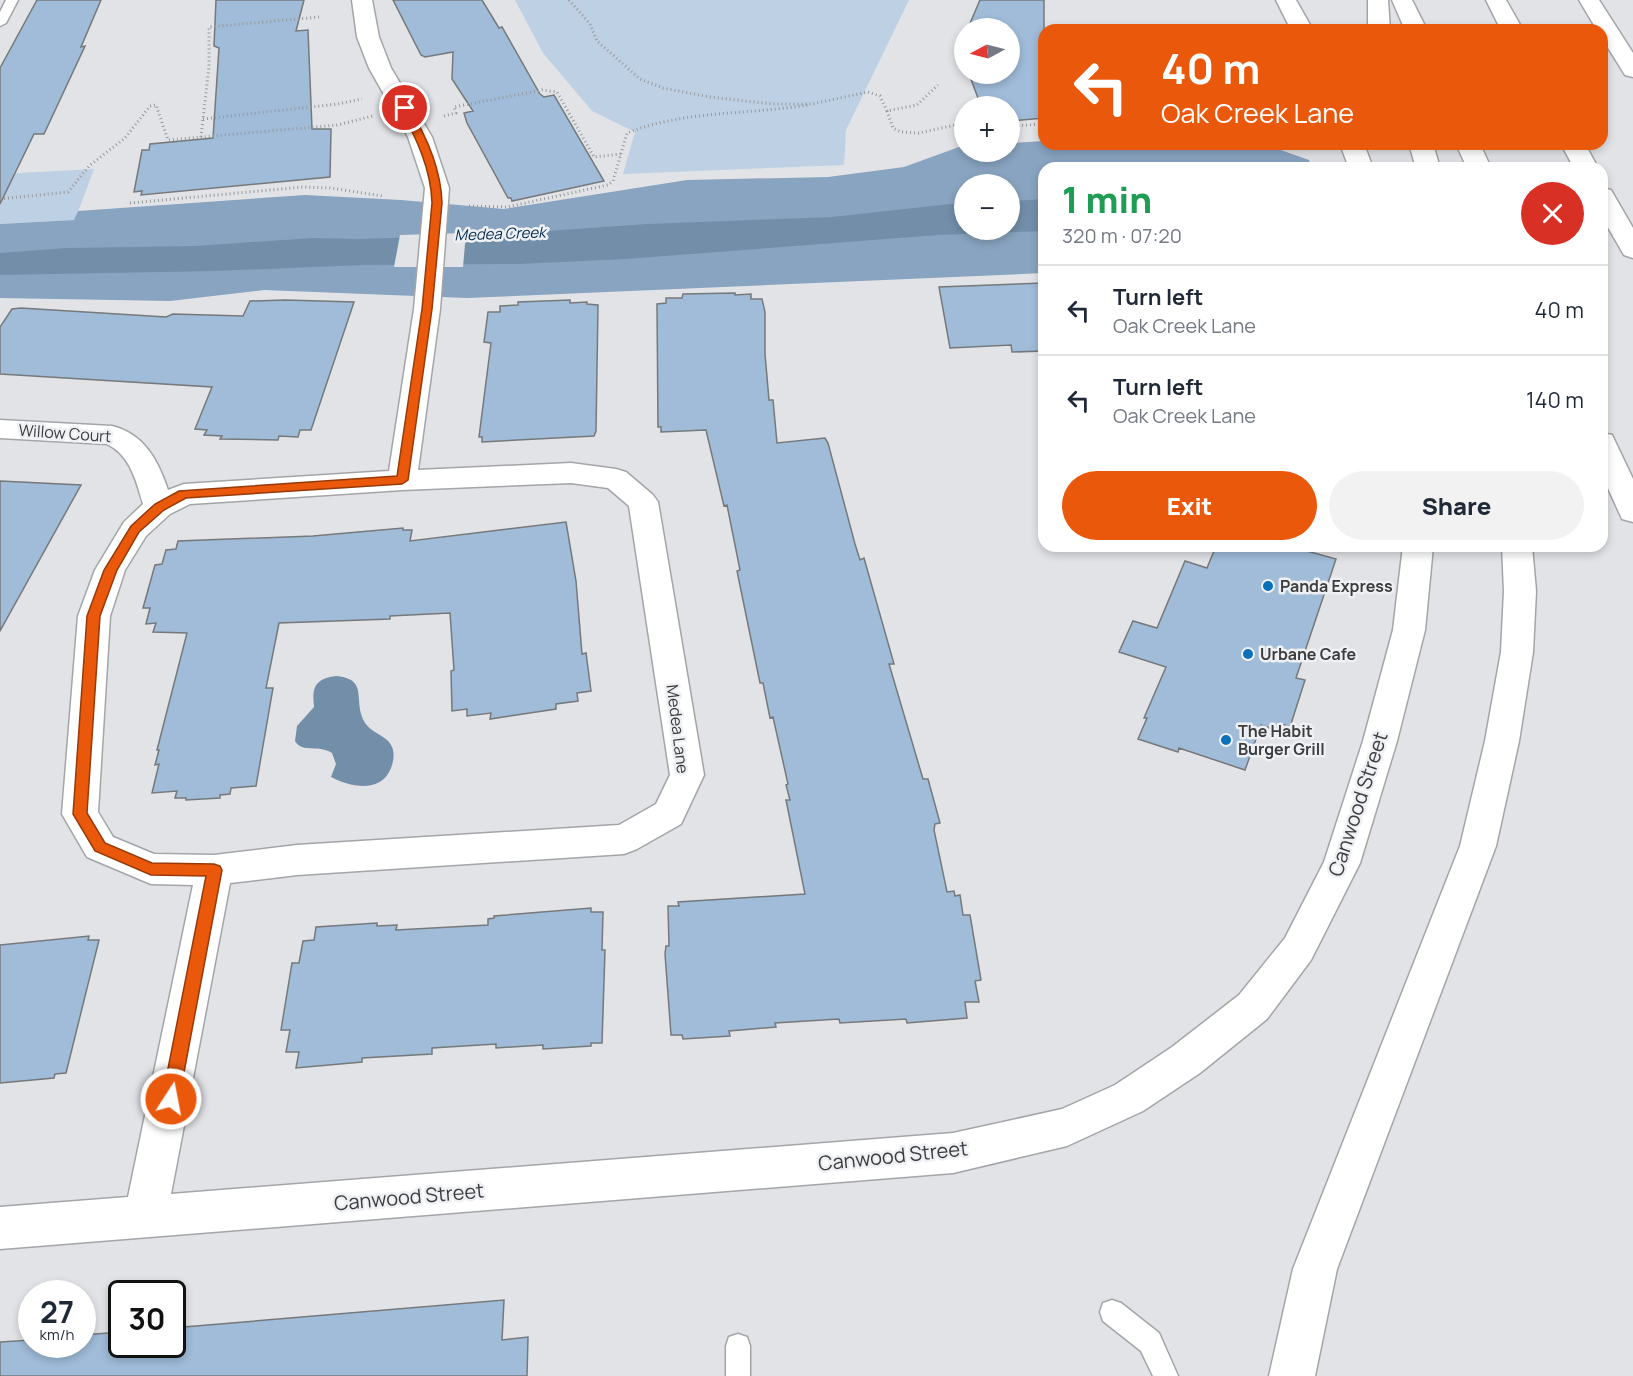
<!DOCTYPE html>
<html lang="en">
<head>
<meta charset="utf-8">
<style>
  body { margin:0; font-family:Manrope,sans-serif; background:#f2f2f3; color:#1f2937; height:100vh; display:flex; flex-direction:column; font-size:22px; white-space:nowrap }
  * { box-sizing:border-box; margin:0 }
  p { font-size:20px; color:#747a83 }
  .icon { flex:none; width:33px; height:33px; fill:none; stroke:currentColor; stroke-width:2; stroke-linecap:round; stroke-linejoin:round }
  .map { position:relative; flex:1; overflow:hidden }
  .sheet { position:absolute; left:1038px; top:162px; width:570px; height:390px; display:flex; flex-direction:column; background:#fff; border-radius:18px; box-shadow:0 3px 9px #0003 }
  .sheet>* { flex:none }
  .guide { position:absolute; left:1038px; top:24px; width:570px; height:126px; border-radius:18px; box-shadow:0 3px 9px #0003; background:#ea580c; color:#fff; overflow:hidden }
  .needle { width:39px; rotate:263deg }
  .buttons { position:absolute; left:954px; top:18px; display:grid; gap:12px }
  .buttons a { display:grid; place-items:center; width:66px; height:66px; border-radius:50%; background:#fff; box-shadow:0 3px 9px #0003; font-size:30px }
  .speed { position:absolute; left:18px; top:1280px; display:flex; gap:12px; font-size:30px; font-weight:700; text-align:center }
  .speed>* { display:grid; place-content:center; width:78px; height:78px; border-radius:50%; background:#fff; box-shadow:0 3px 9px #0003; line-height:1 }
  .speed small { font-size:15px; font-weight:400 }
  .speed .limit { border:3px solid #111; border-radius:9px; background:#fff; color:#111 }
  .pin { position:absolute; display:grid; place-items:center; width:51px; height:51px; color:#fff; margin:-26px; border:3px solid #fff; border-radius:50%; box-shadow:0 2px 6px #0007 }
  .me { position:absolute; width:66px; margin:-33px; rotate:11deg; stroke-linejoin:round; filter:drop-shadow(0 0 4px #0008) }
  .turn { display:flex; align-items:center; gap:21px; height:126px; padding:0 24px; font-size:27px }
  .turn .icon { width:78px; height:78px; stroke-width:2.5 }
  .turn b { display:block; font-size:42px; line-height:51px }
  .round { display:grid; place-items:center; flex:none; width:63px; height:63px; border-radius:32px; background:#f2f2f3 }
  .head { display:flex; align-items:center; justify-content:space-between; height:102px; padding:0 24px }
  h1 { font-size:36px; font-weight:800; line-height:45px; color:#1e9e55 }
  .cta { display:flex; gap:12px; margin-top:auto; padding:12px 24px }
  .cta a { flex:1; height:69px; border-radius:36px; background:#ea580c; color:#fff; font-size:24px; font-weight:800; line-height:69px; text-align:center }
  .cta a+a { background:#f2f2f3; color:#1f2937 }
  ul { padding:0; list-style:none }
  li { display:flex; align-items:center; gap:18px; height:90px; padding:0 24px; border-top:2px solid #e0e1e3 }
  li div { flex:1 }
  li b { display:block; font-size:22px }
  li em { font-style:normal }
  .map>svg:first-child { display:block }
</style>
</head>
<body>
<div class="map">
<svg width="1633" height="1376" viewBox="0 0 1633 1376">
  <rect width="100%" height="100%" fill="#e1e3e6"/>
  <path fill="#bed0e3" d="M515,0H909L846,130L844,165L623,174L635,132L592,111L543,53Z
    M94,169L75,220L0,224V174Z"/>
  <path fill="#89a4c0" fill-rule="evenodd" d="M1044,141V144H1264L1309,160L1312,168H1044V273L467,298L264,290L170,301L0,298V224L74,220L78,211L305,195L401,200L504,209L687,180L828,177L904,167L959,147L964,146V152H1010V143ZM964,184H1010V230H964Z"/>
  <path fill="#738ea9" d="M1044,199V231L938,235L626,259L518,264L364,265L215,271L0,275V253L67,248L195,246L313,238L358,239L492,235L647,224L832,217L950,204H964V230H1010V201Z
    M336,676C369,679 353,700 364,721C370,733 386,735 391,745C395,752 394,760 391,768C381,794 350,787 331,777L336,764L332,753C319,744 303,754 295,741L297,726L314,707C312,688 314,679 336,676Z"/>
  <path fill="#e1e3e6" d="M1602,190L1633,191V248L1602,247Z
    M466,233L463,267H394L400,235Z"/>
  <path fill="#a0bcd9" stroke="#76797b" stroke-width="1.5" d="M37,0H101L81,47L85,46L44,134H34L0,204V68Z
    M216,0H304L296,31L308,30L312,129H331L330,177L141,195L142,191L134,192L142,150H149L150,144L213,138L219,48L214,46Z
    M393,0H482L499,28L502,27L540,94L544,97L554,95L604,181L512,201L511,198H508L467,123L464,113L473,111L452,79L453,52L425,57L421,55Z
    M980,0H1044V118L1010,121V106H981L969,74H1010V28H968Z
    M1044,283V351L1012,352L1011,345L950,348L939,287Z
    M735,293V295L751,294V299H762L765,312V354L769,400H773L777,443L825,438L828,443L855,544L860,560L864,558L894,664H889L923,779H928L940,823L935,824L934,830L947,892L954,891L955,896L960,895L963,915H970L981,980L975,981L979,1002H965L967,1018L907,1023L906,1019L840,1023L839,1019L775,1023L776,1027L729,1031L730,1036L683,1039L682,1035H671L665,954L666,946H669L668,906H679L678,902L805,894L786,800H790L786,785L788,784L773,717L770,718L763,683H760L737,571L740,570L727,505L724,506L706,430L661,432V427H658L657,304L666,303V298H682L683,294Z
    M285,300L354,302L311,430H300L298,437L279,436L278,440L220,439L222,436L204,435L207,430L195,429L212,387L0,374V327L12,309L21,308L166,317L173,314L243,316L250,301Z
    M570,300V303L587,302V304L598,305L596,431L594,436L482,442V437H479L491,343L484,342L488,312H500V306L518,305V302Z
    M0,481L81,485L0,631Z
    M566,522L576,581L582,654L586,653L591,691L577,693L578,701L556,704V709L490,719L491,713L467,716V709L452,711L451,671L454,670L450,613L390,616V619L279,623L266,688H273L256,786L231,788L230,794L220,795V798L186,800V798H175L177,791L152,793L159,764L155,765L159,750H157L187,633L153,632L156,623L146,624L150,608H143L155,565L162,564L166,550L176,549L178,541L313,536L403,528V530H412L410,541Z
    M1216,546H1289L1336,559L1296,678L1305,680L1290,727L1279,723L1278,731L1261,725L1245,770L1179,748L1178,752L1138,739L1147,718H1144L1166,667L1119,652L1133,621L1157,628L1185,561L1207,568Z
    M591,908V912H603L602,950H605L602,1043H591V1046L543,1049V1045L496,1048V1044L432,1048V1054L362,1058V1062L296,1068L299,1052H286L290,1030H281L292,963H299L303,941L314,940L316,927L377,923V926L397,925L396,930L488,925V919L494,918V916Z
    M89,936L88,940H99L66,1073L55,1074L54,1078L0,1083V945Z
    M504,1300L502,1340L528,1337L527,1376H0V1342L32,1340V1344H82V1335L122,1332V1344H172V1328Z"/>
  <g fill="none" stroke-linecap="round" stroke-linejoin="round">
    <g stroke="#a3a5a8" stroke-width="3">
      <path id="lane" d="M6,0H18L6,23L0,26V12Z
        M1112,1300L1121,1303L1159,1333L1178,1376H1153L1141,1351L1103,1321L1100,1312L1103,1303Z
        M738,1334L747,1337L750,1346V1376H726V1346L729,1337Z"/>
    </g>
    <g stroke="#a3a5a8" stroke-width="3">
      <path id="street" d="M352,0H372L379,37L391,68L432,137L449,188L440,309L418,470L571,463L616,469L626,472L653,495L658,502L704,775L681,824L637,849L624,854L297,875L230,883L171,1194L953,1133L1062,1109L1115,1085L1172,1047L1239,995L1285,938L1324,862L1363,741L1393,630L1403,546H1433L1425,630L1397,741L1360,863L1311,960L1267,1019L1200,1073L1143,1111L1067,1146L953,1173L0,1249V1207L128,1197L193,885L151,884L87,857L62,814L78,616L95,570L124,522L143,504C136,481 131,456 107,444L0,438V420L112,426C144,434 158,460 168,490L184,484L389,471L414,309L425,188L408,137L369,68L357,37ZM571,483L608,488L629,506L670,775L656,804L619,825L297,845L214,855L154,854L113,837L98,812L110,616L125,570L146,536L170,514L190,504L402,490Z
        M1276,0H1296L1313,30H1291Z
        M1579,0H1599L1633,53V77L1625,75L1602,38V30H1597Z
        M1340,144H1364L1373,168H1349Z"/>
    </g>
    <g stroke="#a3a5a8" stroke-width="3">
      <path id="highway" d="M1368,0H1388L1390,30H1368Z
        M1392,0H1412L1427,30H1405Z
        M1486,0H1506L1523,30H1501Z
        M1409,144H1433L1440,168H1416Z
        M1456,144H1480L1491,168H1467Z
        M1561,144H1585L1598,168H1574Z
        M1602,188L1611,190L1633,228V258L1624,255L1602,217Z
        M1602,433L1612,435L1633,479V522L1622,519L1602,475Z
        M1502,546H1532L1536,591L1533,652L1519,741L1496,846L1337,1269L1315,1376H1269L1293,1269L1460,846L1485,741L1501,652L1504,591Z"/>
    </g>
    <path stroke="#98999c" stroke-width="3" stroke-dasharray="1 3" stroke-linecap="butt" d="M569,0L590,24L597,41L640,79L663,88L710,97L773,104H812L868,92L880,96L887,111L917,105L938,85
      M887,111L893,128L901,132L919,133L964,123
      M444,116L456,113L454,107L542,90L557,92L594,157L621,154
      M203,119L338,104L362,99
      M1010,126L1044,124
      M201,137L209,66V27L319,17
      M0,199L68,192L89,166L125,138L150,106L156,105L168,140L337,125L373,116
      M130,203L303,187L330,188L383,196
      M469,206L507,207L608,185L613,181L627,133C685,110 747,115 808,105"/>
    <use href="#lane" fill="#fff" fill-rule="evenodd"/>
    <use href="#street" fill="#fff" fill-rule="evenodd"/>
    <use href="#highway" fill="#fff" fill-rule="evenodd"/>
  </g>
  <path fill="#ea580c" stroke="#983908" stroke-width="1.5" d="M401,106H408C426,135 441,168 442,203L432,309L408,480L402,484L186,498L164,510L139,532L117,570L100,616L87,813L105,843L152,863L214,864L220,866L222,870L179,1099L177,1105L171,1107L165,1105L162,1099L206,876L151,875L95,851L73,814L87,616L104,570L131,526L155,504L179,491L397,476L422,309L432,203C431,168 416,138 400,108Z"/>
  <g fill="#0970bc" stroke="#eef0f3" stroke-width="2">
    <circle cx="1268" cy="586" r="6"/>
    <circle cx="1248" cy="654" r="6"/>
    <circle cx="1226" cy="740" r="6"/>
  </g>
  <g text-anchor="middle" stroke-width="5" stroke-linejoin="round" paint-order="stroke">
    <g font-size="15" font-style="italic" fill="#002c51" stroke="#eef0f3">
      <text transform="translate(500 234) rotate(-2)" y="5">Medea Creek</text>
    </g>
    <g font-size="16" fill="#3b3c3d" stroke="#eef0f3">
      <text transform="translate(65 433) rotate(4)" y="6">Willow Court</text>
      <text transform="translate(678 729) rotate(83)" y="6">Medea Lane</text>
    </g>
    <g font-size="16" font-weight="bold" fill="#3b3c3d" stroke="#eef0f3" text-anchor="start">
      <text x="1280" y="592">Panda Express</text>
      <text x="1260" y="660">Urbane Cafe</text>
      <text x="1238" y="737">The Habit<tspan x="1238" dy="18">Burger Grill</tspan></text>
    </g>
    <g font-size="20" fill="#3b3c3d" stroke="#eef0f3">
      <text transform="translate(1358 804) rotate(-72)" y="7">Canwood Street</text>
      <text transform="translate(893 1156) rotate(-6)" y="7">Canwood Street</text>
      <text transform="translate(409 1197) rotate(-5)" y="7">Canwood Street</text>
    </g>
  </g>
</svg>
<div class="buttons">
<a><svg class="needle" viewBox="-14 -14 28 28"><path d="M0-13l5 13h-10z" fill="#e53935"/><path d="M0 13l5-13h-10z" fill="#747a83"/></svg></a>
<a>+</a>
<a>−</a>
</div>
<div class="speed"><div>27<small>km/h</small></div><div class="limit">30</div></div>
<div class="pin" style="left:405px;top:108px;background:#d93025"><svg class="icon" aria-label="arrive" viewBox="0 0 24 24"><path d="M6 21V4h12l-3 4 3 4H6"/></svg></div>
<svg class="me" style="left:171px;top:1099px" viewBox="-20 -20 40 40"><circle r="17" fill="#ea580c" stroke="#fff" stroke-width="3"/><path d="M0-11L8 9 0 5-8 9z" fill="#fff"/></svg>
<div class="guide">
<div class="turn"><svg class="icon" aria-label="left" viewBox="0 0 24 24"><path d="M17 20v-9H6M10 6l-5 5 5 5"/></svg><div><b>40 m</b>Oak Creek Lane</div></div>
</div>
<section class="sheet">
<div class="head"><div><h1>1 min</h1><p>320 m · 07:20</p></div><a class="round" style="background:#d93025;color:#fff"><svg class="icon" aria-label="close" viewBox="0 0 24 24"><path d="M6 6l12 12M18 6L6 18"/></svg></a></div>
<ul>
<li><svg class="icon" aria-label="left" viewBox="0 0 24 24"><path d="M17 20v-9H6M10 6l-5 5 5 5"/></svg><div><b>Turn left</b><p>Oak Creek Lane</p></div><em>40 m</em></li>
<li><svg class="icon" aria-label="left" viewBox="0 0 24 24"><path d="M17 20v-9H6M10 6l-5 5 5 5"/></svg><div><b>Turn left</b><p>Oak Creek Lane</p></div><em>140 m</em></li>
</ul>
<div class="cta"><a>Exit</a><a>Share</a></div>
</section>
</div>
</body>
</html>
